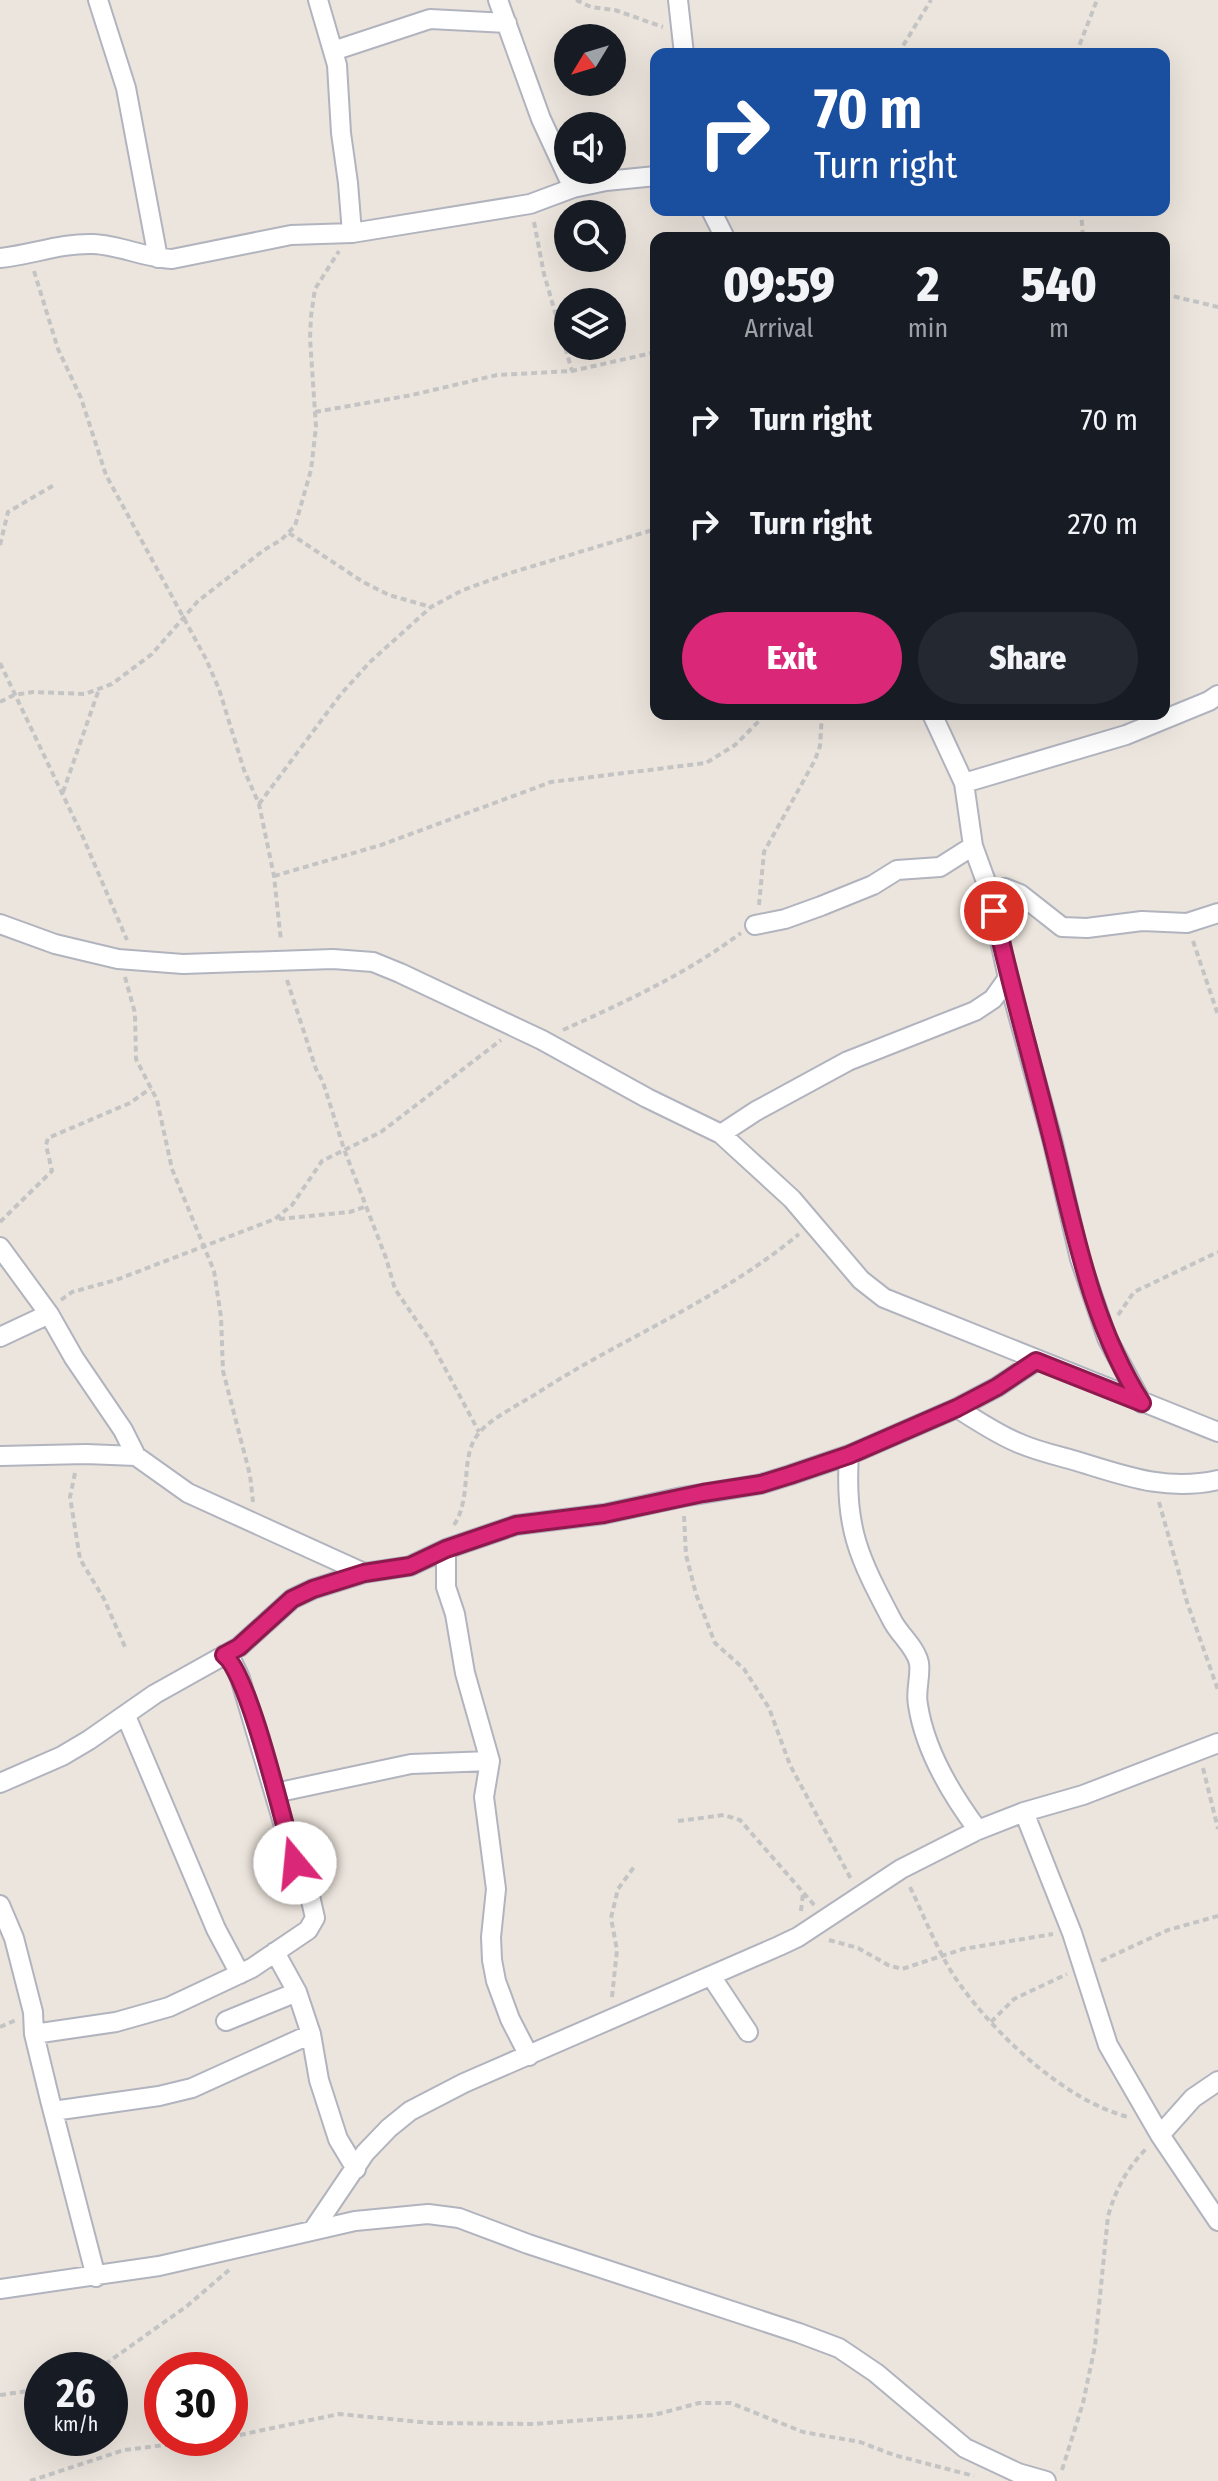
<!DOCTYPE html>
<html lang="en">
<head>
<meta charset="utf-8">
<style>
  body { margin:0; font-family:"Fira Sans Condensed",sans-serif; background:#242831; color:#f1f3f6; height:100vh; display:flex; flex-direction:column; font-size:30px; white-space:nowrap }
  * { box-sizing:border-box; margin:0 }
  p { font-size:26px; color:#9ea1a6 }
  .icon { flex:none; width:44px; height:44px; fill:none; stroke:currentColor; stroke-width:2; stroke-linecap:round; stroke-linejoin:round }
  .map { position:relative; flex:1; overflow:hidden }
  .drawer { position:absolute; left:650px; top:232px; width:520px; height:488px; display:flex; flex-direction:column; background:#171b24; border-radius:16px; box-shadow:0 8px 32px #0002 }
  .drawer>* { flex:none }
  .banner { position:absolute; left:650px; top:48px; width:520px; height:168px; border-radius:16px; box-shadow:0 8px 32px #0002; background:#1a4fa0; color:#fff; overflow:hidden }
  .needle { width:52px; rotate:232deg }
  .buttons { position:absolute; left:554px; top:24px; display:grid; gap:16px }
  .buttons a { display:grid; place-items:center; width:72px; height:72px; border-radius:50%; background:#171b24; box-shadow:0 8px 32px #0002; font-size:40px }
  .speed { position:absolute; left:24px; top:2352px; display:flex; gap:16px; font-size:40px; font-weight:700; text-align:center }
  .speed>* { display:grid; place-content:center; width:104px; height:104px; border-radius:50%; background:#171b24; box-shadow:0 8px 32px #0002; line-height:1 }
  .speed small { font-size:20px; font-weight:400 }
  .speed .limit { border:12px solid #d22; background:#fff; color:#111 }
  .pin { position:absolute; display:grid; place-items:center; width:68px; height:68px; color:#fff; margin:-34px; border:4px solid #fff; border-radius:50%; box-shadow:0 2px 8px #0007 }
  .me { position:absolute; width:88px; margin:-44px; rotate:343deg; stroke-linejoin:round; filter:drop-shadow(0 0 6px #0008) }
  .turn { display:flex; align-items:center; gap:28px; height:168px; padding:0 32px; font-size:36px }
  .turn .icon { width:104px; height:104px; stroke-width:2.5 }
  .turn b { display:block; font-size:56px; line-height:68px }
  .eta { display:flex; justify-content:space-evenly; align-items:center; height:136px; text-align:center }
  .eta b { font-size:48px; font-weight:800; line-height:56px }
  .cta { display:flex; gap:16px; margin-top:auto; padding:16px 32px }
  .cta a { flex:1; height:92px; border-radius:48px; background:#db2777; color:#fff; font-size:32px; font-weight:800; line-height:92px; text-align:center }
  .cta a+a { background:#242831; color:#f1f3f6 }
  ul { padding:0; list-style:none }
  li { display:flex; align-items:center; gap:24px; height:104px; padding:0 32px }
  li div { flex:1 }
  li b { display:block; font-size:30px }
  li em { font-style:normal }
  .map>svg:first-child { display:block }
</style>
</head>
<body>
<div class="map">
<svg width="1218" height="2481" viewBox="0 0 1218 2481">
  <rect width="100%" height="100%" fill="#ece5dd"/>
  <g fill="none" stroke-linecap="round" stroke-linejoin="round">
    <g stroke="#b1b4be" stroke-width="22">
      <path id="street" d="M98,0L126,88L158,258
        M318,0L337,65L341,133L348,183L352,233
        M498,0L541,119L573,188
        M678,0L684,54
        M333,51L430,19L507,23
        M711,210L725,238
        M0,258C31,255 61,243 93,244C120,245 145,258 172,259L291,235L352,233L530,204L573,188L606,181L656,176
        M932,714L964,783L973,846L989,890L1008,978L1052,1139L1080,1259L1107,1338L1142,1403
        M964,783L1126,735L1209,701L1218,695
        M989,890L1005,888L1020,894L1062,927L1087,928L1142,921L1187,923L1218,913
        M0,924L55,944L118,959L183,964L333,959L373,962L400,973L542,1040L647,1098L721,1134L792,1199L861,1280L884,1298L1218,1432
        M755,925L785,919L821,906L873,885L897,870L940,867L973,846
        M721,1134L756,1111L848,1061L975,1011L993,999L1008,978
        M0,1247L49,1314L74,1358L123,1430L136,1456L188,1493L364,1573
        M0,1337L49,1314
        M957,1408C978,1421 998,1435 1021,1444C1042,1453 1065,1457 1086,1464C1131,1478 1170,1491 1218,1480
        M849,1455C844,1528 859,1558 893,1622C900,1635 916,1648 919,1663C921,1677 915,1691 918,1705C925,1751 951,1794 978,1830
        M0,1456L86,1454L136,1456
        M446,1549V1587L455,1614L465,1673L490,1761L484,1797L496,1889L491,1937L492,1960L496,1981L510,2019L529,2056
        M126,1716L216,1929L240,1974
        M0,1783L62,1756L89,1740L155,1694L239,1647L292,1599L313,1589L364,1573L410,1566L446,1549L516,1525L604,1514L682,1497L761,1484L790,1475L849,1455L957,1408L997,1387L1036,1361
        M275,1793L411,1764L490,1761
        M1024,1812L1072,1933L1108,2045L1160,2135L1218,2221
        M0,1905L14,1938L33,2012L34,2034L50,2100L96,2277
        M275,1952L297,1992L311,2034L319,2080L338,2139L356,2169
        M711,1976L748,2032
        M226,2021L297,1992
        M34,2034L116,2022L169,2007L252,1968L308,1930L315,1918L310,1896L295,1863L240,1678L232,1661L224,1655
        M53,2111L159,2096L192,2088L311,2034
        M1160,2135L1193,2098L1218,2081
        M313,2230L365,2153L389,2128L410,2111L464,2083L779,1946L798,1937L901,1869L978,1830L1024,1812L1083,1795L1218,1743
        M0,2289L159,2266L355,2221L428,2214L459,2218L528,2244L799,2333L839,2348L876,2373L965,2448L1018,2473L1046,2481"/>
    </g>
    <path stroke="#c4c4c4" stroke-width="4" stroke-dasharray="6 4" stroke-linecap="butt" d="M576,0L591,7L615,10L663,27
      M898,54L931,0
      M1076,54L1097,0
      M1081,210L1083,238
      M534,222L544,274L572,371
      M34,271L58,349L81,398L106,475L206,659L219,689L244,770L259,804L274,876L281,941
      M1164,294L1218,307
      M315,412L412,395L497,375L572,371L656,352
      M289,533L363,582L389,595L431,607
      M0,545L8,512L54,485
      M0,663L82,835L127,940
      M0,702L14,695L33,692L85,694L112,684L152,654L198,601L264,550L281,540L295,526L311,470L316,427L310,338L311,316L315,289L339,251
      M63,792L98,692
      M259,804L341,694L370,662L431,607L463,590L510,573L656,529
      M274,876L381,845L551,782L706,763L735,745L766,714
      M759,905L764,852L815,760L820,746L822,714
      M1193,941L1218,1015
      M125,977L135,1013L136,1059L157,1100L172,1169L214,1271L221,1317L223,1371L250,1475L253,1502
      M287,980L316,1069L323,1082L344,1149L386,1258L395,1289L431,1342L479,1432
      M563,1030C625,1002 686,974 741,933
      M279,1219L350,1212L367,1206
      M0,1222L52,1171L46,1145L48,1138L130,1103L151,1088
      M61,1300L72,1292L116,1280L275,1219L292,1205L322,1161L381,1132L501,1040
      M1118,1315L1134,1292L1218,1252
      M75,1473L70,1497L80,1559L104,1599L125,1647
      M1159,1502L1187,1602L1218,1690
      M684,1516L686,1555L696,1594L715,1643L744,1669L769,1708L790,1765L851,1879
      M454,1525C473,1496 459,1456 479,1433C491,1418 522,1403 539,1392C624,1337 720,1300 799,1234
      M1203,1768L1218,1829
      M678,1821L724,1815L740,1820L815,1906
      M910,1887C926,1920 939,1956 961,1986C998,2037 1066,2101 1128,2117
      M801,1911L803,1893
      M829,1940L858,1948L888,1965L902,1969L963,1949L1053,1934
      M1101,1961L1168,1930L1218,1916
      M612,1997L617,1950L611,1918L618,1889L634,1867
      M991,2022L1014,1999L1067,1974
      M0,2027L16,2020
      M97,2370L187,2306L229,2270
      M0,2395L42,2389
      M230,2437L339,2414L431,2423L534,2424L654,2415L699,2403H731L803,2432L860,2442L894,2455L974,2476
      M1062,2470L1083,2403L1095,2346L1108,2216C1116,2189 1127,2168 1147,2148
      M30,2481L124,2450L225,2438"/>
    <use href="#street" stroke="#fff" stroke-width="18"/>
  </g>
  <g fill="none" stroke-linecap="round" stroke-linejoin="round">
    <g stroke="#8e194d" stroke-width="20">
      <path id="route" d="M295,1863C284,1825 249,1673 224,1655L239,1647L292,1599L313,1589L364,1573L410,1566L446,1549L516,1525L604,1514L703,1493L761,1484L790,1475L849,1455L957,1408L997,1387L1036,1361L1142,1403C1091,1323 1075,1231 1052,1140C1033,1064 1011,988 994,911"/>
    </g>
    <use href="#route" stroke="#db2777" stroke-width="14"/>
  </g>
</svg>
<div class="buttons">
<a><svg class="needle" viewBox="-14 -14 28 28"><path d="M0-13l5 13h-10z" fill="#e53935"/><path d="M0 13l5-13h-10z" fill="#9ea1a6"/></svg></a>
<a><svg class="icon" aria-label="sound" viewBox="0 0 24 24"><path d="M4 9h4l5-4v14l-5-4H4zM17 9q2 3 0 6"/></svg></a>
<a><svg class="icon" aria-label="search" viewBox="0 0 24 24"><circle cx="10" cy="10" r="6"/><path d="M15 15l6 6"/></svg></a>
<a><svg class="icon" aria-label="layers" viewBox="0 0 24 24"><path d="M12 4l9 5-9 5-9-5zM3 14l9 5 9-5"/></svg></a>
</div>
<div class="speed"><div>26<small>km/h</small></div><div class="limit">30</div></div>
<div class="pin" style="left:994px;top:911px;background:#d93025"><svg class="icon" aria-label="arrive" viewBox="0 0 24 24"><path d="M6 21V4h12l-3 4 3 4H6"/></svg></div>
<svg class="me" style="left:295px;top:1863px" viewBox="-20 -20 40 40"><circle r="19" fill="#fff"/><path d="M0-13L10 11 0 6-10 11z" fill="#db2777"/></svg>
<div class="banner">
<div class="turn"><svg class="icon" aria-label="right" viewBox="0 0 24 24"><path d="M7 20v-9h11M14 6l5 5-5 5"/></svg><div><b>70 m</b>Turn right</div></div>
</div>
<section class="drawer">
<div class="eta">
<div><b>09:59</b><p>Arrival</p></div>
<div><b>2</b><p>min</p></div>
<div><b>540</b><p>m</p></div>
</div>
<ul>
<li><svg class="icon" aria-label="right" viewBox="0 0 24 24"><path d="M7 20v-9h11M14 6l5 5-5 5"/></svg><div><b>Turn right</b></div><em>70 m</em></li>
<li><svg class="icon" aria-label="right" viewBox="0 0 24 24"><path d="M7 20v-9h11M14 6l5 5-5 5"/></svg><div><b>Turn right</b></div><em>270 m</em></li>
</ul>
<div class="cta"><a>Exit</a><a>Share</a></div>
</section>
</div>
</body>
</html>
